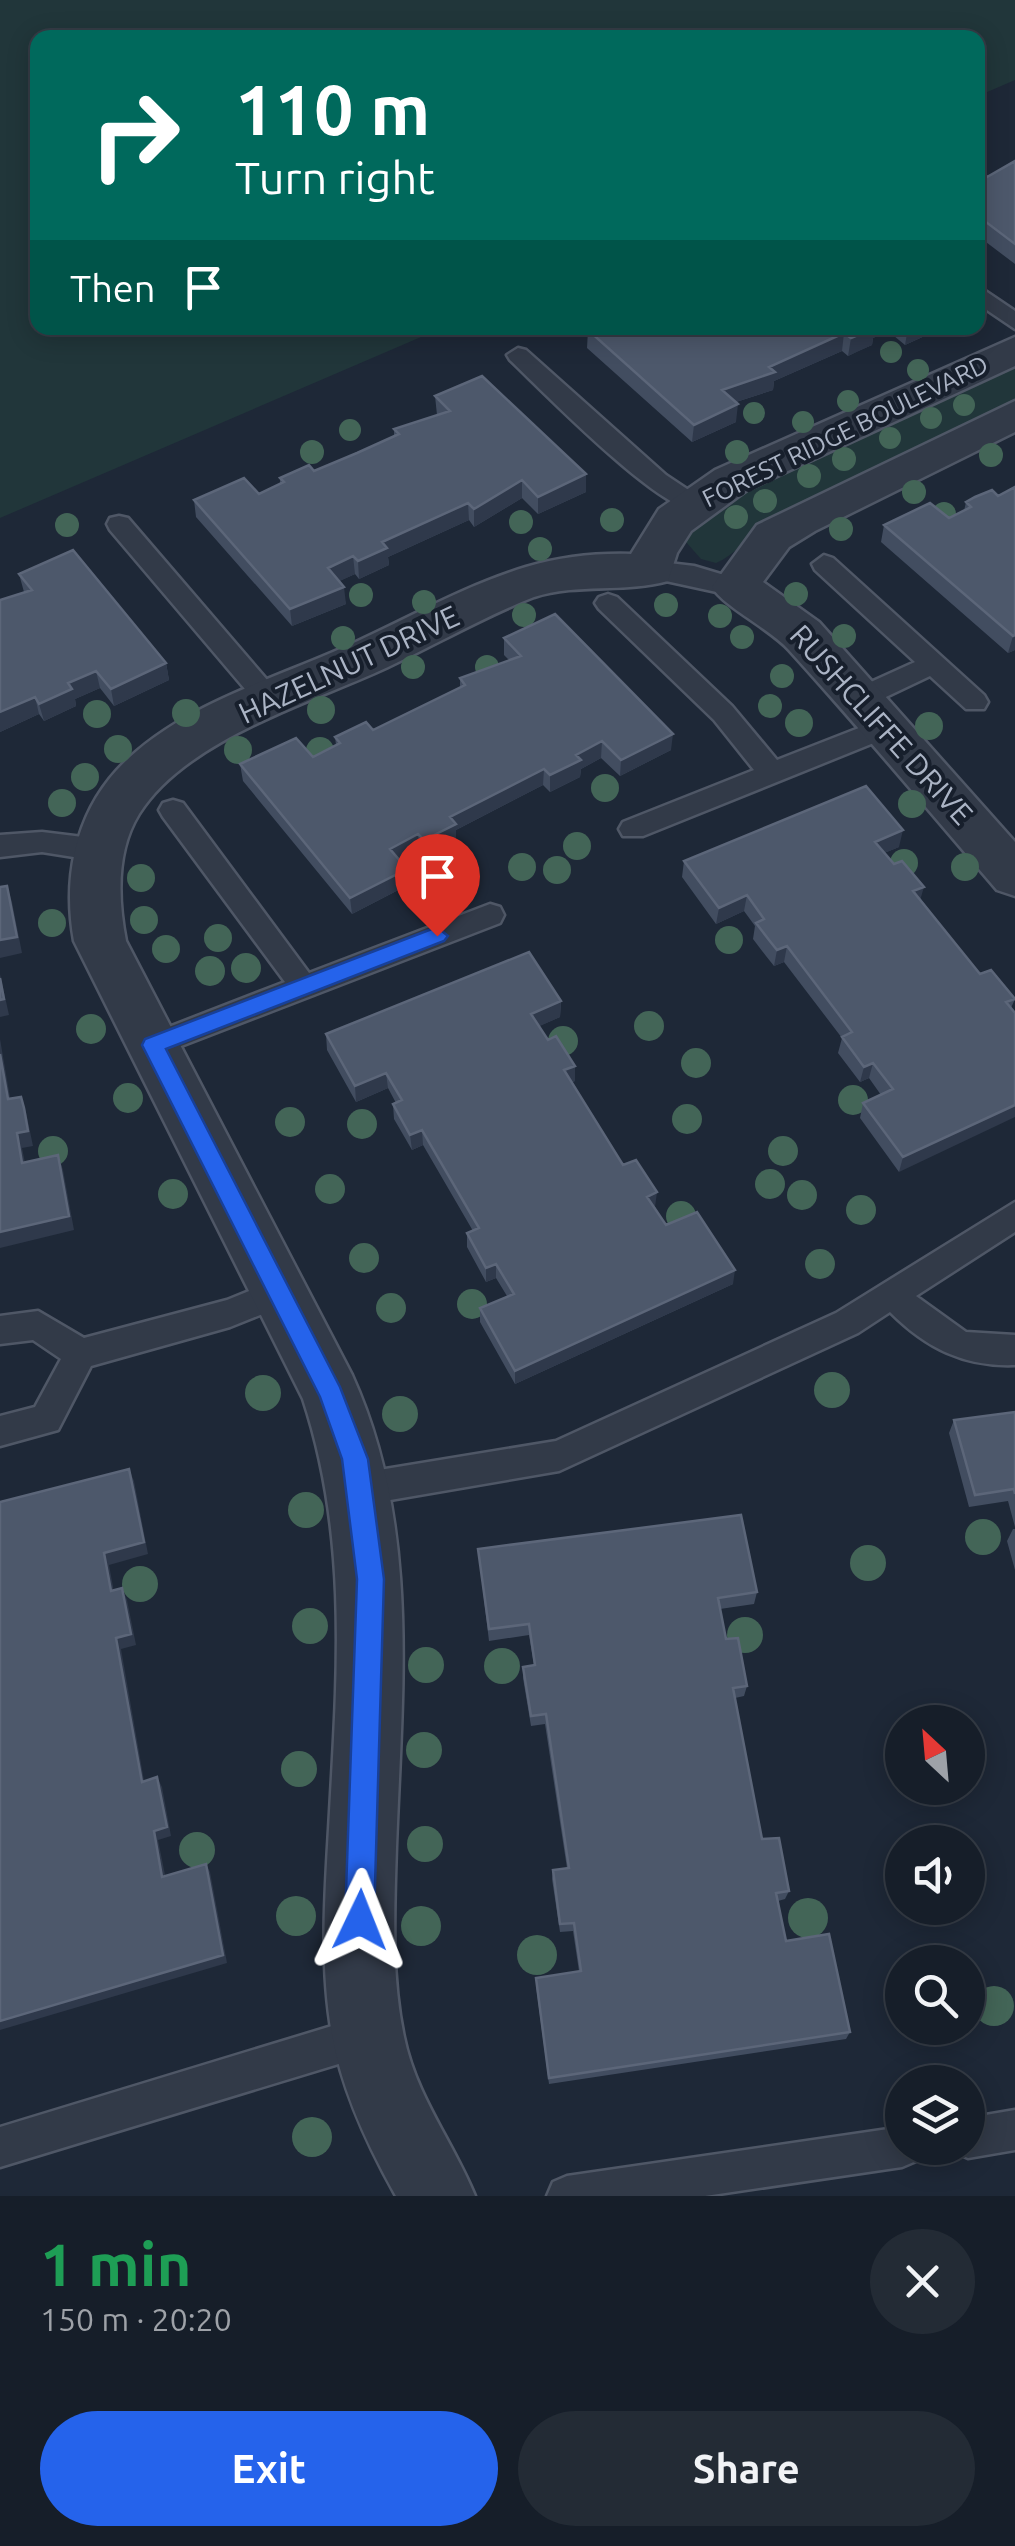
<!DOCTYPE html>
<html lang="en">
<head>
<meta charset="utf-8">
<style>
  body { margin:0; font-family:Ubuntu,sans-serif; background:#232b35; color:#f1f3f6; height:100vh; display:flex; flex-direction:column; font-size:38px; white-space:nowrap }
  * { box-sizing:border-box; margin:0 }
  p { font-size:32px; color:#9ea2a8 }
  .icon { flex:none; width:55px; height:55px; fill:none; stroke:currentColor; stroke-width:2; stroke-linecap:round; stroke-linejoin:round }
  .map { position:relative; height:2196px; overflow:hidden }
  .panel { display:flex; flex-direction:column; background:#161e29; flex:1 }
  .panel>* { flex:none }
  .top-card { position:absolute; left:30px; top:30px; width:955px; height:305px; border-radius:20px; box-shadow:0 5px 25px #0003,0 0 0 2px #353c46; background:#00695c; color:#fff; overflow:hidden }
  .needle { width:65px; rotate:334deg }
  .fabs { position:absolute; left:885px; top:1705px; display:grid; gap:20px }
  .fabs a { display:grid; place-items:center; width:100px; height:100px; border-radius:50%; background:#161e29; box-shadow:0 5px 25px #0003,0 0 0 2px #353c46; font-size:50px }
  .pin { position:absolute; display:grid; place-items:center; width:85px; height:85px; color:#fff; margin:-102px -42px; border-radius:50% 50% 50% 0; rotate:-45deg; box-shadow:0 0 10px #0007 }
  .pin .icon { rotate:45deg }
  .me { position:absolute; width:110px; margin:-55px; rotate:2deg; stroke-linejoin:round; filter:drop-shadow(0 0 8px #0008) }
  .turn { display:flex; align-items:center; gap:35px; height:210px; padding:0 40px; font-size:45px }
  .turn .icon { width:130px; height:130px; stroke-width:2.5 }
  .turn b { display:block; font-size:70px; line-height:85px }
  .then { display:flex; align-items:center; height:95px; padding:0 40px; background:#0003; gap:20px; font-size:38px }
  .round { display:grid; place-items:center; flex:none; width:105px; height:105px; border-radius:52px; background:#232b35 }
  .overview { display:flex; align-items:center; justify-content:space-between; height:170px; padding:0 40px }
  h1 { font-size:60px; font-weight:600; line-height:75px; color:#1e9e55 }
  .cta { display:flex; gap:20px; margin-top:auto; padding:20px 40px }
  .cta a { flex:1; height:115px; border-radius:60px; background:#2563eb; color:#fff; font-size:40px; font-weight:600; line-height:115px; text-align:center }
  .cta a+a { background:#232b35; color:#f1f3f6 }
  .map>svg:first-child { display:block }
</style>
</head>
<body>
<div class="map">
<svg width="1015" height="2196" viewBox="0 0 1015 2196">
  <rect width="100%" height="100%" fill="#1e2837"/>
  <path fill="#21363a" d="M0,0H1015V80L978,96V38H38V328H442L0,518Z
    M1015,364V400L773,517C752,530 738,554 716,563L701,559L686,542L689,533L736,497Z"/>
  <g fill="none" stroke-linecap="round" stroke-linejoin="round">
    <g stroke="#4f5766" stroke-width="5">
      <path id="service" d="M978,286L1015,311V329L978,304Z
        M518,348L526,350L666,475L702,499L705,505L702,511C667,520 540,388 510,360L507,355Z
        M119,516L128,518L280,695L284,702L280,709H262L110,530L107,524L110,518Z
        M824,555L833,558L984,695L988,702L984,709H966L930,676L869,705H851L847,698L851,691L915,662L815,570L812,564Z
        M652,561L694,566L744,581L748,587L735,596L643,576L640,570Z
        M608,594L617,597L732,706L777,760L887,717L900,727L896,734L643,836H623L619,829L623,822L754,770L714,720L599,609L595,603L599,597Z
        M173,800L183,803L309,973L490,904L500,907L504,915L500,923L163,1053L153,1057L143,1053L138,1045L143,1037L285,982L163,817L159,810L163,803Z
        M42,832L99,839L113,850L99,861L42,852L0,857V835Z
        M1015,1202V1232L916,1296L966,1332L1015,1335V1365C964,1367 926,1348 890,1312L858,1333L559,1471L361,1505L349,1500L344,1489L349,1478L361,1473L556,1441L836,1313Z
        M279,1279L290,1283L295,1293L290,1303L230,1327L91,1366L58,1430L0,1446V1416L35,1407L61,1359L33,1340L0,1344V1316L38,1311L84,1338L227,1300Z
        M368,2015L382,2021L388,2035L382,2049L368,2055L0,2167V2127Z
        M1015,2110V2150L968,2158L954,2152L952,2148H968V2118Z
        M902,2127V2148H922L916,2161L902,2167L705,2196H547L553,2182L567,2176Z"/>
    </g>
    <g stroke="#4f5766" stroke-width="5">
      <path id="minor" d="M1015,337V366L747,490L691,531L677,553L668,581C625,593 578,583 534,597C483,617 437,644 388,667C311,703 186,739 139,814C116,851 118,900 126,941L352,1375C420,1524 402,1688 396,1847C394,1910 391,1976 404,2037C416,2096 453,2142 475,2196H396C368,2146 342,2091 332,2034C320,1967 325,1896 329,1829C337,1682 350,1541 303,1399L74,941C63,881 74,817 117,770C178,704 279,678 358,641C414,615 467,585 526,567C560,557 595,553 631,554L659,509L715,470Z
        M1015,401V432L815,531L789,547L763,582L819,622L1015,842V896L997,890C928,810 860,728 789,650C769,628 724,607 712,587L757,525Z"/>
    </g>
    <use href="#service" fill="#323a48" fill-rule="evenodd"/>
    <use href="#minor" fill="#323a48" fill-rule="evenodd"/>
  </g>
  <g fill="#436557">
    <circle cx="891" cy="352" r="11"/>
    <circle cx="918" cy="370" r="11"/>
    <circle cx="848" cy="401" r="11"/>
    <circle cx="964" cy="405" r="11"/>
    <circle cx="754" cy="413" r="11"/>
    <circle cx="931" cy="418" r="11"/>
    <circle cx="803" cy="422" r="11"/>
    <circle cx="350" cy="430" r="11"/>
    <circle cx="890" cy="438" r="11"/>
    <circle cx="312" cy="452" r="12"/>
    <circle cx="737" cy="452" r="12"/>
    <circle cx="991" cy="455" r="12"/>
    <circle cx="844" cy="459" r="12"/>
    <circle cx="809" cy="476" r="12"/>
    <circle cx="914" cy="492" r="12"/>
    <circle cx="765" cy="501" r="12"/>
    <circle cx="944" cy="514" r="12"/>
    <circle cx="736" cy="517" r="12"/>
    <circle cx="612" cy="520" r="12"/>
    <circle cx="521" cy="522" r="12"/>
    <circle cx="67" cy="525" r="12"/>
    <circle cx="841" cy="529" r="12"/>
    <circle cx="540" cy="549" r="12"/>
    <circle cx="796" cy="594" r="12"/>
    <circle cx="361" cy="595" r="12"/>
    <circle cx="424" cy="602" r="12"/>
    <circle cx="666" cy="605" r="12"/>
    <circle cx="524" cy="615" r="12"/>
    <circle cx="720" cy="616" r="12"/>
    <circle cx="844" cy="636" r="12"/>
    <circle cx="742" cy="637" r="12"/>
    <circle cx="343" cy="638" r="12"/>
    <circle cx="413" cy="667" r="12"/>
    <circle cx="487" cy="667" r="12"/>
    <circle cx="782" cy="676" r="12"/>
    <circle cx="770" cy="706" r="12"/>
    <circle cx="321" cy="710" r="14"/>
    <circle cx="186" cy="713" r="14"/>
    <circle cx="97" cy="714" r="14"/>
    <circle cx="799" cy="723" r="14"/>
    <circle cx="929" cy="726" r="14"/>
    <circle cx="118" cy="749" r="14"/>
    <circle cx="238" cy="750" r="14"/>
    <circle cx="320" cy="751" r="14"/>
    <circle cx="85" cy="777" r="14"/>
    <circle cx="605" cy="788" r="14"/>
    <circle cx="62" cy="803" r="14"/>
    <circle cx="912" cy="804" r="14"/>
    <circle cx="577" cy="846" r="14"/>
    <circle cx="904" cy="863" r="14"/>
    <circle cx="522" cy="867" r="14"/>
    <circle cx="965" cy="867" r="14"/>
    <circle cx="557" cy="870" r="14"/>
    <circle cx="141" cy="878" r="14"/>
    <circle cx="428" cy="879" r="14"/>
    <circle cx="144" cy="920" r="14"/>
    <circle cx="52" cy="923" r="14"/>
    <circle cx="218" cy="938" r="14"/>
    <circle cx="729" cy="940" r="14"/>
    <circle cx="166" cy="949" r="14"/>
    <circle cx="246" cy="968" r="15"/>
    <circle cx="210" cy="971" r="15"/>
    <circle cx="649" cy="1026" r="15"/>
    <circle cx="91" cy="1029" r="15"/>
    <circle cx="563" cy="1041" r="15"/>
    <circle cx="696" cy="1063" r="15"/>
    <circle cx="128" cy="1098" r="15"/>
    <circle cx="853" cy="1100" r="15"/>
    <circle cx="687" cy="1119" r="15"/>
    <circle cx="290" cy="1122" r="15"/>
    <circle cx="362" cy="1124" r="15"/>
    <circle cx="53" cy="1151" r="15"/>
    <circle cx="783" cy="1151" r="15"/>
    <circle cx="770" cy="1184" r="15"/>
    <circle cx="330" cy="1189" r="15"/>
    <circle cx="173" cy="1194" r="15"/>
    <circle cx="802" cy="1195" r="15"/>
    <circle cx="861" cy="1210" r="15"/>
    <circle cx="681" cy="1216" r="15"/>
    <circle cx="364" cy="1258" r="15"/>
    <circle cx="820" cy="1264" r="15"/>
    <circle cx="472" cy="1304" r="15"/>
    <circle cx="391" cy="1308" r="15"/>
    <circle cx="832" cy="1390" r="18"/>
    <circle cx="263" cy="1393" r="18"/>
    <circle cx="400" cy="1414" r="18"/>
    <circle cx="306" cy="1510" r="18"/>
    <circle cx="983" cy="1537" r="18"/>
    <circle cx="868" cy="1563" r="18"/>
    <circle cx="140" cy="1584" r="18"/>
    <circle cx="310" cy="1626" r="18"/>
    <circle cx="745" cy="1635" r="18"/>
    <circle cx="426" cy="1665" r="18"/>
    <circle cx="502" cy="1666" r="18"/>
    <circle cx="424" cy="1750" r="18"/>
    <circle cx="299" cy="1769" r="18"/>
    <circle cx="425" cy="1844" r="18"/>
    <circle cx="197" cy="1850" r="18"/>
    <circle cx="296" cy="1916" r="20"/>
    <circle cx="808" cy="1918" r="20"/>
    <circle cx="421" cy="1926" r="20"/>
    <circle cx="537" cy="1955" r="20"/>
    <circle cx="994" cy="2006" r="20"/>
    <circle cx="312" cy="2137" r="20"/>
  </g>
  <path fill="#424d60" d="M1015,161V264L978,236V170L987,177Z
    M594,328H942L905,345L888,331L873,338L872,345L858,351L848,356L842,351L774,381L773,390L736,402V422L692,442L587,348L588,330Z
    M435,396L586,474V492L538,514L522,498L474,527L469,520L388,557L389,565L359,579L355,574L339,581L346,604L292,626L196,517L194,500L259,494L280,484V478L314,471L394,436V429L437,415Z
    M992,490L1015,650L1008,653L881,542L884,525L949,518L964,511L966,502Z
    M19,574L166,663L169,680L114,706L100,688L75,699L76,706L44,721L39,714L0,732L24,592Z
    M504,638L671,750L620,776L601,758L581,769L580,777L550,792L543,785L456,830V840L425,856L419,850L400,860L407,869L408,885L352,914L243,781L240,764L313,757L336,745L335,737L373,730L460,687V678L509,660L504,655Z
    M899,847L884,853L980,974L1015,999L1011,1008L899,1172L860,1118L863,1103L881,1095L869,1078L860,1082L838,1053L842,1038L784,962L774,966L766,956L753,939L755,926L744,911L716,924L682,877L684,861Z
    M561,1001L560,1017L539,1026L548,1040L575,1066V1081L572,1082L623,1165L655,1207L666,1225L733,1284L515,1384L480,1322V1308L507,1296L496,1278L486,1282L467,1247V1233L473,1231L423,1145L412,1150L394,1119L393,1104L396,1103L388,1088L356,1102L327,1050L326,1034Z
    M1015,1412V1527L1008,1501L969,1507L949,1433L954,1420Z
    M1013,1529H1015V1570L1007,1541Z
    M478,1549L757,1592L754,1604L720,1609L726,1639L747,1686L744,1696L735,1698L762,1839L789,1891L785,1899L778,1901L786,1941L850,2032L846,2039L549,2084L536,1986V1978L579,1971L573,1931L560,1932L552,1879L553,1870L567,1868L545,1724L531,1726L523,1678V1667L534,1665L529,1635L489,1641Z"/>
  <path fill="#2f394b" d="M869,328H889L888,331L873,338L872,345L848,356L851,338Z
    M908,328H942L905,345Z
    M844,333L842,351L774,381L773,390L720,407L722,390Z
    M738,404L736,422L692,442L694,425Z
    M586,474V492L538,514V497Z
    M522,480V498L474,527V509Z
    M468,503L469,520L388,557L389,565L359,579L358,561L382,542Z
    M353,556L355,574L329,586L328,568Z
    M344,587L346,604L292,626L290,609Z
    M1015,635V650L1008,653L1013,636Z
    M166,663L169,680L114,706L111,689Z
    M96,671L100,688L75,699L76,706L44,721L39,704L68,683Z
    M35,697L39,714L0,732V712Z
    M673,734L671,750L620,776L621,760Z
    M602,741L601,758L581,769L580,777L550,792V775L576,755Z
    M544,769L543,785L456,830V840L425,856L424,840L450,817Z
    M903,830L899,847L872,858L875,842Z
    M418,834L419,850L391,865L390,849Z
    M407,869L408,885L352,914L350,898Z
    M7,886L12,902L22,953L0,958V940Z
    M924,887L919,904L913,891Z
    M747,895L744,911L716,924L719,908Z
    M787,946L784,962L774,966L777,950Z
    M0,974L9,1015L0,1017Z
    M561,1001L560,1017L531,1030V1014Z
    M0,1039L13,1115L8,1099L0,1054Z
    M873,1063L869,1078L860,1082L864,1067Z
    M575,1066V1081L563,1086L564,1070Z
    M386,1073L388,1088L356,1102L355,1086Z
    M21,1097L26,1112L33,1146L22,1148L28,1178L22,1163L17,1133Z
    M1015,1105V1117L899,1172L903,1157Z
    M422,1130L423,1145L412,1150L410,1135Z
    M58,1155L63,1170L74,1230L0,1248V1232Z
    M657,1192L655,1207L645,1211L647,1197Z
    M496,1264V1278L486,1282V1268Z
    M735,1270L733,1284L515,1384V1371Z
    M129,1469L134,1481L148,1554L109,1565L116,1603L111,1591L104,1553Z
    M122,1588L127,1600L136,1645L121,1649L146,1792L142,1782L116,1638Z
    M157,1777L162,1787L171,1836L158,1840L167,1885L162,1877L154,1831Z
    M206,1864L210,1872L227,1963L0,2030V2021Z"/>
  <path fill="#4d586b" stroke="#5c6679" stroke-width="2.5" d="M1015,161V244L978,216V170L987,177Z
    M594,328H874L851,338L844,333L769,367L775,372L722,390L738,404L694,425L588,330Z
    M482,376L586,474L538,497L522,480L474,509L468,503L382,542L387,548L358,561L353,556L328,568L344,587L290,609L194,500L244,478L259,494L284,482L280,478L309,465L314,471L357,453L399,434L394,429L450,411L435,396Z
    M1015,487V635L1013,636L884,525L930,503L949,518L971,507L966,502L975,497L992,490L998,496Z
    M73,550L166,663L111,689L96,671L68,683L72,689L39,704L35,697L0,712V600L32,590L19,574Z
    M555,614L673,734L621,760L602,741L576,755L581,760L550,775L544,769L450,817L456,824L424,840L418,834L390,849L407,869L350,898L240,764L296,738L313,757L340,743L335,737L366,722L373,730L465,685L460,678L521,656L504,638Z
    M866,786L903,830L875,842L894,864L902,861L924,887L913,891L980,974L991,970L1015,999L1006,1002L1015,1013V1105L903,1157L863,1103L893,1089L873,1063L864,1067L842,1037L852,1032L787,946L777,950L769,940L756,923L764,919L747,895L719,908L684,861Z
    M7,886L17,937L0,940V887Z
    M529,952L561,1001L531,1014L548,1040L556,1036L575,1066L564,1070L623,1165L636,1160L657,1192L647,1197L666,1225L697,1212L735,1270L515,1371L480,1308L514,1294L496,1264L486,1268L467,1233L479,1228L422,1130L410,1135L393,1104L402,1100L386,1073L355,1086L326,1034Z
    M0,978L4,999L0,1000Z
    M0,1054L8,1099L21,1097L24,1108L28,1131L17,1133L22,1163L58,1155L69,1216L0,1232Z
    M1015,1412V1494L1014,1489L975,1495L954,1420Z
    M129,1469L144,1542L104,1553L111,1591L122,1588L131,1634L116,1638L142,1782L157,1777L167,1827L154,1831L162,1877L206,1864L223,1955L0,2021V1502Z
    M741,1515L757,1592L718,1598L726,1639L738,1638L747,1686L733,1688L762,1839L779,1838L789,1891L776,1893L786,1941L829,1934L850,2032L549,2078L536,1978L581,1971L574,1923L560,1924L553,1870L569,1868L546,1714L531,1716L523,1667L535,1665L529,1624L489,1629L478,1549Z"/>
  <path fill="#2563eb" stroke="#184099" stroke-width="2.5" d="M437,927L448,936L444,941L166,1049L340,1387L368,1459L384,1579L374,1920L370,1930L360,1934L350,1930L345,1920L357,1579L342,1459L320,1397L142,1045L145,1039Z"/>
  <g text-anchor="middle" stroke-width="8" stroke-linejoin="round" paint-order="stroke">
    <g font-size="25" fill="#abb4c5" stroke="#171f2c">
      <text transform="translate(845 431) rotate(-26)" y="9">FOREST RIDGE BOULEVARD</text>
    </g>
    <g font-size="30" fill="#abb4c5" stroke="#171f2c">
      <text transform="translate(349 665) rotate(-25)" y="10">HAZELNUT DRIVE</text>
      <text transform="translate(881 725) rotate(48)" y="10">RUSHCLIFFE DRIVE</text>
    </g>
  </g>
</svg>
<div class="fabs">
<a><svg class="needle" viewBox="-14 -14 28 28"><path d="M0-13l5 13h-10z" fill="#e53935"/><path d="M0 13l5-13h-10z" fill="#9ea2a8"/></svg></a>
<a><svg class="icon" aria-label="sound" viewBox="0 0 24 24"><path d="M4 9h4l5-4v14l-5-4H4zM17 9q2 3 0 6"/></svg></a>
<a><svg class="icon" aria-label="search" viewBox="0 0 24 24"><circle cx="10" cy="10" r="6"/><path d="M15 15l6 6"/></svg></a>
<a><svg class="icon" aria-label="layers" viewBox="0 0 24 24"><path d="M12 4l9 5-9 5-9-5zM3 14l9 5 9-5"/></svg></a>
</div>
<div class="pin" style="left:437px;top:936px;background:#d93025"><svg class="icon" aria-label="arrive" viewBox="0 0 24 24"><path d="M6 21V4h12l-3 4 3 4H6"/></svg></div>
<svg class="me" style="left:360px;top:1920px" viewBox="-20 -20 40 40"><path d="M0-17L14 15 0 8-14 15z" fill="#2563eb" stroke="#fff" stroke-width="4"/></svg>
<div class="top-card">
<div class="turn"><svg class="icon" aria-label="right" viewBox="0 0 24 24"><path d="M7 20v-9h11M14 6l5 5-5 5"/></svg><div><b>110 m</b>Turn right</div></div>
<div class="then">Then<svg class="icon" aria-label="arrive" viewBox="0 0 24 24"><path d="M6 21V4h12l-3 4 3 4H6"/></svg></div>
</div>
</div>
<section class="panel">
<div class="overview"><div><h1>1 min</h1><p>150 m · 20:20</p></div><a class="round"><svg class="icon" aria-label="close" viewBox="0 0 24 24"><path d="M6 6l12 12M18 6L6 18"/></svg></a></div>
<div class="cta"><a>Exit</a><a>Share</a></div>
</section>
</body>
</html>
